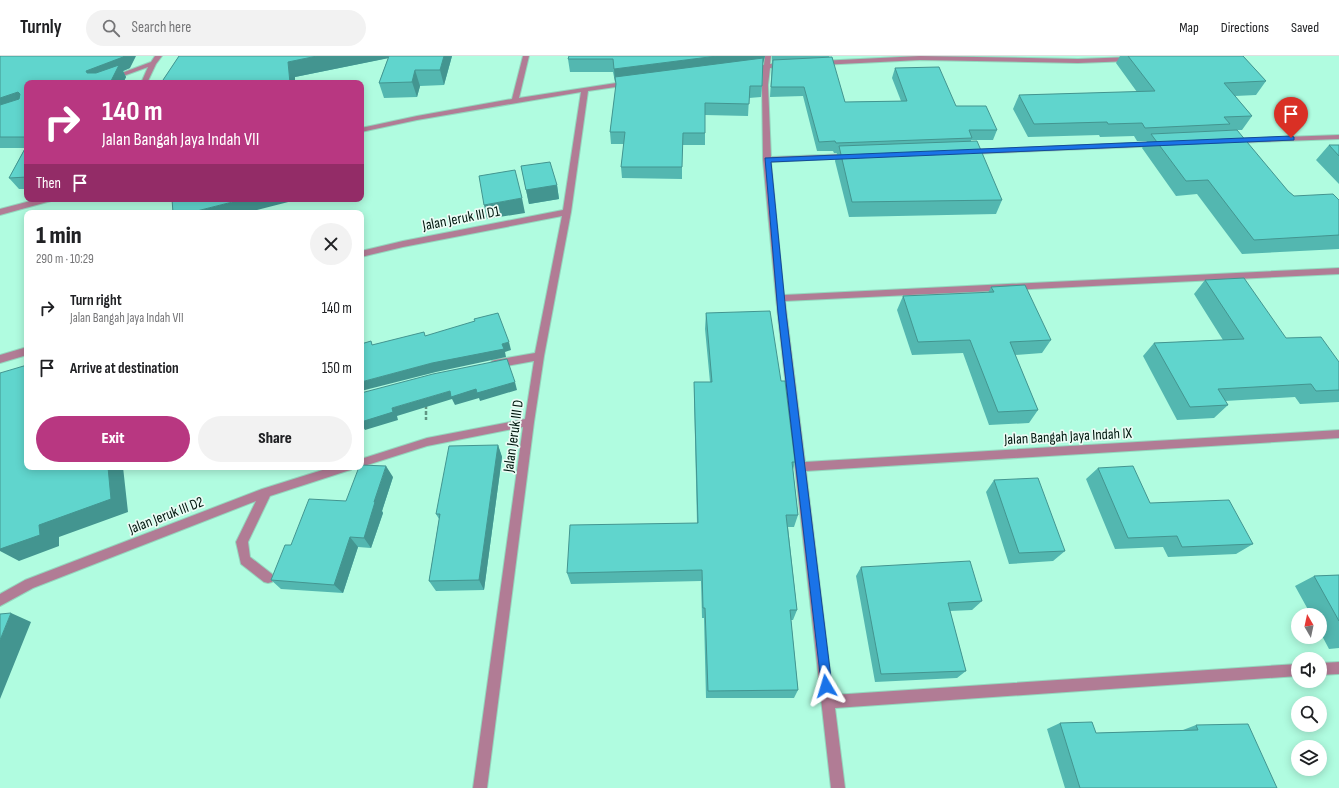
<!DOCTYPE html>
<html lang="en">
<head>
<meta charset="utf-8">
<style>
  body { margin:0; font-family:"Sofia Sans Condensed",sans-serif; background:#f2f2f2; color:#202124; height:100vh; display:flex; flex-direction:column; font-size:15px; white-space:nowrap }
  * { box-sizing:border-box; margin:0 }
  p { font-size:13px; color:#757577 }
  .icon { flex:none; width:22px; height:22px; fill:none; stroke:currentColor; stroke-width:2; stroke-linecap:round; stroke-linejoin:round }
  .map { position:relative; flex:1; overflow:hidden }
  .details { position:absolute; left:24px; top:154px; width:340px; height:260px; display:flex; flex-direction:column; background:#fff; border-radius:8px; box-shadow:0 2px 10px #0003 }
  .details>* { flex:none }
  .guide { position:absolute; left:24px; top:24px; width:340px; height:122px; border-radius:8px; box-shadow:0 2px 10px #0003; background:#b83781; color:#fff; overflow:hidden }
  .needle { width:26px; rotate:351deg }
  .controls { position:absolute; left:1291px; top:552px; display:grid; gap:8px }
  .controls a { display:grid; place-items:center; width:36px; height:36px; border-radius:50%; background:#fff; box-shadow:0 2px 10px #0003; font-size:20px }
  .pin { position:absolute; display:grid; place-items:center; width:34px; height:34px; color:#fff; margin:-41px -17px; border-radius:50% 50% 50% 0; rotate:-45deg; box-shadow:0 0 4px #0007 }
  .pin .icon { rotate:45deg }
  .me { position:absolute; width:44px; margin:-22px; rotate:353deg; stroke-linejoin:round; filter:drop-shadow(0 0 3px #0008) }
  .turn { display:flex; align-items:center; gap:14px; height:84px; padding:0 12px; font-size:18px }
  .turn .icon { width:52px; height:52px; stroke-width:2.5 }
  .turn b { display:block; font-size:28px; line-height:34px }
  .then { display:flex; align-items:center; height:38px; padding:0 12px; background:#0003; gap:8px; font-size:15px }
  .round { display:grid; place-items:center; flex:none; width:42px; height:42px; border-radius:21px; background:#f2f2f2 }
  .overview { display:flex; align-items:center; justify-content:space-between; height:68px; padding:0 12px }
  h1 { font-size:24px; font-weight:800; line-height:30px }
  .cta { display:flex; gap:8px; margin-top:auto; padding:8px 12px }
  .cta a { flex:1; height:46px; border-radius:24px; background:#b83781; color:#fff; font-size:16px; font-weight:800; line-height:46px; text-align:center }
  .cta a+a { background:#f2f2f2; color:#202124 }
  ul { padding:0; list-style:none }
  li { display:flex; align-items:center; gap:12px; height:60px; padding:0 12px }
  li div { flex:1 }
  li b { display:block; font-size:15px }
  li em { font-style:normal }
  header { display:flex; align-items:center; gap:24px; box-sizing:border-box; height:56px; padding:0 20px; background:#fff; border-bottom:1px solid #e0e0e0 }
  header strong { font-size:19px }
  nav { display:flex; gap:22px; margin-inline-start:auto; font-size:14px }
  .search { width:280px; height:36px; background:#f2f2f2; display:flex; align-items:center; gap:10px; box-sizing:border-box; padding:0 14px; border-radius:22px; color:#757577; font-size:15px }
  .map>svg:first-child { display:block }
</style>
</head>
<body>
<header>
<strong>Turnly</strong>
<div class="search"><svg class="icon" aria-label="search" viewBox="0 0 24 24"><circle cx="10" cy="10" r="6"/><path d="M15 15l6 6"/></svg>Search here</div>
<nav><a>Map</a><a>Directions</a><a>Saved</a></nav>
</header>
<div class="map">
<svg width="1339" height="732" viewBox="0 0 1339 732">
  <rect width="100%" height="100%" fill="#b0fce0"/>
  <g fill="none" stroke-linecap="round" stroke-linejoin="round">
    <g stroke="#94d7be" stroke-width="2">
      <path id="minor" d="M155,0H162L156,8L147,27H141L148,11L104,27H95L151,6Z
        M523,0H529L519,42L629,25L632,27L629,29L588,35L571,156L544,300L534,366L487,732H473L523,371L427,390L361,411H360H361V403L427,382L525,363L534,305L495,312L492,311L490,308L492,305L495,304L535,297L562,160L403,191L361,201V195L403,185L563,154L581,36L417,64L361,76V72L417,60L512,43Z
        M765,0H771L770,8L786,7L789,9L786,11L770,12L768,29L771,101L849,98L853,100L849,102L771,106L784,239L1339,212V218L785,245L805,406L1339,374V382L806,415L833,639L1298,608V620L835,652L845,732H831L776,242L763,104L762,29L763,13L750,14L747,12L750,10L764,9Z
        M920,0L1078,3L1131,1L1134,3L1131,5L1078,7L920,4L820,9L817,7L820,5Z
        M1339,79V83L1233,87L1229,85L1233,83Z
        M1157,86L1161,88L1160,90L969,98L965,96L969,94Z
        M38,143H52L51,145L0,159V153Z
        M27,291V299L0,307V299Z
        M332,411H352L351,414L347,415L270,440L248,486L250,501L272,518L274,522L272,526L268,527L264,526L241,508L236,486L256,445L33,532L0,550V538L25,524L262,433Z
        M1339,606V618L1320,619V607Z"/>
    </g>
    <path stroke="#619582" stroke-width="2.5" stroke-dasharray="4 2" stroke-linecap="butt" d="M426,349V364"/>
    <use href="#minor" fill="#b17c95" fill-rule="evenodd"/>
  </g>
  <path fill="#53b7b0" d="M0,0L130,12L123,15L126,21L123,27H27V133H19L9,122L25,92H0Z
    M179,0H452L444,29L420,30L417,41L384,42L379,27L388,2L295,21V27H161Z
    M569,0H765L763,7L762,30L761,41L749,42L748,60L705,59V89H682V123L622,122L621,111L624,88H611L610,76L616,31V26H615L613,16H570L568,3Z
    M772,0H829L845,46L901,45L892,22L895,12L956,50L997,74L993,84H971V85L1002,144L996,158L849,161L835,105L837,97H834L833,95H817L803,40L770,41L772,5Z
    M1111,0H1243L1266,25L1256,39L1235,40L1252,60L1242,74H1226V75L1288,135L1294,140L1339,144V193L1242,198L1197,138L1176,140L1142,92L1147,85H1137L1134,80L1100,81L1099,79L1028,81L1013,53L1019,39L1137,36L1116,7L1120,0Z
    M1329,89H1339V128L1316,104Z
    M521,110L557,129L559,143L529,148Z
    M1205,224L1286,282L1339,306V346L1300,348L1295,341L1225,345L1228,349L1214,362L1177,364L1143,300L1154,287L1223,284L1194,238Z
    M991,231L1051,284L1042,297L1015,299L1038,354L1029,367L989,369L963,297L912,299L897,254L903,240L988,237Z
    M706,257L795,406L793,414L798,459L794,471H788L797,554L793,564H791L798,634L794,642H706L704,562H702L701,525L571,528L567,517L697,467L694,340V326H710L705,273Z
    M498,389L502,401L484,534L436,535L429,525L439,463L436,458Z
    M1098,412L1150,447L1253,488L1236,498L1168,501L1163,491L1115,493L1086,423Z
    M393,421L382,455L383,457L371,492L358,491L343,537L281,533L271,524L291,489L346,445Z
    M994,424L1065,495L1053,505L1009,508L986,436Z
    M861,511L982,545L972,554L950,555L966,615L957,622L875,626L856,520Z
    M1339,519V592L1329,593L1320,576V559H1311L1295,530L1314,520Z
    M1060,667L1096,677L1183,674L1196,669L1277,732H1065L1047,673Z"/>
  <path fill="#439590" d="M124,0H136L130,12L123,15L126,21L123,27H94L86,15Z
    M317,0H399L295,21V27H290L288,6Z
    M444,0H452L444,29L440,14Z
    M717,0H765L763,7L615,21L616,26H615L614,13Z
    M415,14L420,30L417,41L412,26Z
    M18,36L27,48L0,56V42Z
    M557,129L559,143L529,148L526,134Z
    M522,142L525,157L487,163L484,149Z
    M244,143H300L257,154L258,157H189Z
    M509,286L511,294L505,296L506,301L436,316L361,335V326Z
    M515,326L517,334L480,345L479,342L455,349L452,343L397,360L398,364L365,374L361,368V363L392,352L450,335L476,333Z
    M498,389L502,401L484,534L479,524Z
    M386,410L393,421L382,455L383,457L371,492L364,482L374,446Z
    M108,411H123L128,456L59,481V490L19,505L0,495V493Z
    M350,481L358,491L343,537L334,529Z
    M11,557L31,566L0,643V584Z"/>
  <path fill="#60d5cd" stroke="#439590" d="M0,0H124L123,1L86,15L87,17H96L119,9L110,27H27V81H0V49L19,43L20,38L18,36L0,42Z
    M179,0H317L288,6L290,27H161Z
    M389,0H444L440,14H415L412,26L379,27Z
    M569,0H717L614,13L613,3H568Z
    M1128,0H1243L1266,25L1224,27L1252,60L1224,61L1230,68L1145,72L1142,67L1108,68L1107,66L1034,68L1019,39L1155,35Z
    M832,1L845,46L907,45L895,12L939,11L956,50H986L997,74H969L972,82L836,87L835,85L819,86L804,31H771L773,4Z
    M763,2L762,30H750L749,48L705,47V77H683L682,111H621L625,76H610L616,28L615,21Z
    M1237,74L1288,135L1294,140L1333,138L1339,144V179L1254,184L1208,124L1186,125L1151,78Z
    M977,85L1002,144L852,146L839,90Z
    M27,89V121L9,122Z
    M1329,89H1339V100Z
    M550,106L557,129L526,134L521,110Z
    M515,114L522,142L484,149L479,120Z
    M172,143H244L189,157H173Z
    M1244,222L1286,282L1321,281L1339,306V334L1316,335L1311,328L1218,333L1228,349L1190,351L1154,287L1244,283L1205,224Z
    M1025,229L1051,284L1010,286L1038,354L998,356L970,284L918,286L903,240L994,236L991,231Z
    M770,255L781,325H785L795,406H792L798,459H786L797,554H790L798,634L708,635L705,552H703L702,514L567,517L570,469L698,467L694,326H712L706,257Z
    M498,257L509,286L502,288L504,293L432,307L361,326V288L371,285L372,289L424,276L425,280L475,265L474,263Z
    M507,303L515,326L477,337L476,333L451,341L450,335L392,352L393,356L361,366V337L433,318Z
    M27,309V411H108L111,443L39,469L40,479L0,493V317Z
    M498,389L479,524L429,525L440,458H436L449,390Z
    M361,409L386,410L374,446H375L364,482L350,481L334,529L271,524L285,489H291L309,443L346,445L359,411H361Z
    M1133,410L1150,447L1229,444L1253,488L1182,491L1177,480L1128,482L1098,412Z
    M1038,422L1065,495L1019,497L994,424Z
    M970,505L982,545L948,547L966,615L881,618L861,511Z
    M1339,519V565L1314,520Z
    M11,557L0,584V558Z
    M1092,666L1096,677L1198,674L1196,669L1248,668L1277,732H1080L1060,667Z"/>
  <path fill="#1a73e8" stroke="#114b97" d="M1291,80L1294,81V84L771,106L786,257L832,630L830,635L826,636L822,635L778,257L765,102Z"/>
  <g text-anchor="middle" stroke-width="3.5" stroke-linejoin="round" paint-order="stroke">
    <g font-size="15" fill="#00170e" stroke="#eafbf4">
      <text transform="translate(461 162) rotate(-11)" y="5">Jalan Jeruk III D1</text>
      <text transform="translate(513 380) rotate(-82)" y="5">Jalan Jeruk III D</text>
      <text transform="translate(1068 380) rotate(-3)" y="5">Jalan Bangah Jaya Indah IX</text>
      <text transform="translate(166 459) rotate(-21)" y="5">Jalan Jeruk III D2</text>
    </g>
  </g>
</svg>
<div class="controls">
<a><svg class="needle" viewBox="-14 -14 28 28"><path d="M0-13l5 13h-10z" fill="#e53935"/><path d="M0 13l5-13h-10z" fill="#757577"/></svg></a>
<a><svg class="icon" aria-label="sound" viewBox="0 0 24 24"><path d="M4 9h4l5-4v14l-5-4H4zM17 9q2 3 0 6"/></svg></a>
<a><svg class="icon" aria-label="search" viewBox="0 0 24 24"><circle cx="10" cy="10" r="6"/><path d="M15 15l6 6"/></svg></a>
<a><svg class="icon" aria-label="layers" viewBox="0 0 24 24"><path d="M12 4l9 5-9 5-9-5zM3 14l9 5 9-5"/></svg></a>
</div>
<div class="pin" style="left:1291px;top:82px;background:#d93025"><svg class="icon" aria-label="arrive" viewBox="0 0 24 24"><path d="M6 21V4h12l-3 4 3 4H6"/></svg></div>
<svg class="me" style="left:826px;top:630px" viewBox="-20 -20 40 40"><path d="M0-17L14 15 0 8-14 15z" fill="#1a73e8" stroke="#fff" stroke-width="4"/></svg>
<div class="guide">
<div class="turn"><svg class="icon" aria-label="right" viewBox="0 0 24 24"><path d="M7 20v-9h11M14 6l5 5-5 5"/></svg><div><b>140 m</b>Jalan Bangah Jaya Indah VII</div></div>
<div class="then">Then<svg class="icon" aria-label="arrive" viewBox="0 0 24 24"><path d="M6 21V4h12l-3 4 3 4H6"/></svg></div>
</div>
<section class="details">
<div class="overview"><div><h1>1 min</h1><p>290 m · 10:29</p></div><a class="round"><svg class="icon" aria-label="close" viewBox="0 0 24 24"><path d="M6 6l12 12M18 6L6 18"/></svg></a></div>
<ul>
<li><svg class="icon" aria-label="right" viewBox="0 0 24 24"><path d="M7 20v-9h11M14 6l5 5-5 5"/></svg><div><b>Turn right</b><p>Jalan Bangah Jaya Indah VII</p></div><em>140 m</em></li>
<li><svg class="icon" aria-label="arrive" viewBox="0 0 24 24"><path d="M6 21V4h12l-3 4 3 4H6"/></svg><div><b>Arrive at destination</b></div><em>150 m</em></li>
</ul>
<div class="cta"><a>Exit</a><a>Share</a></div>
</section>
</div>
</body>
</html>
